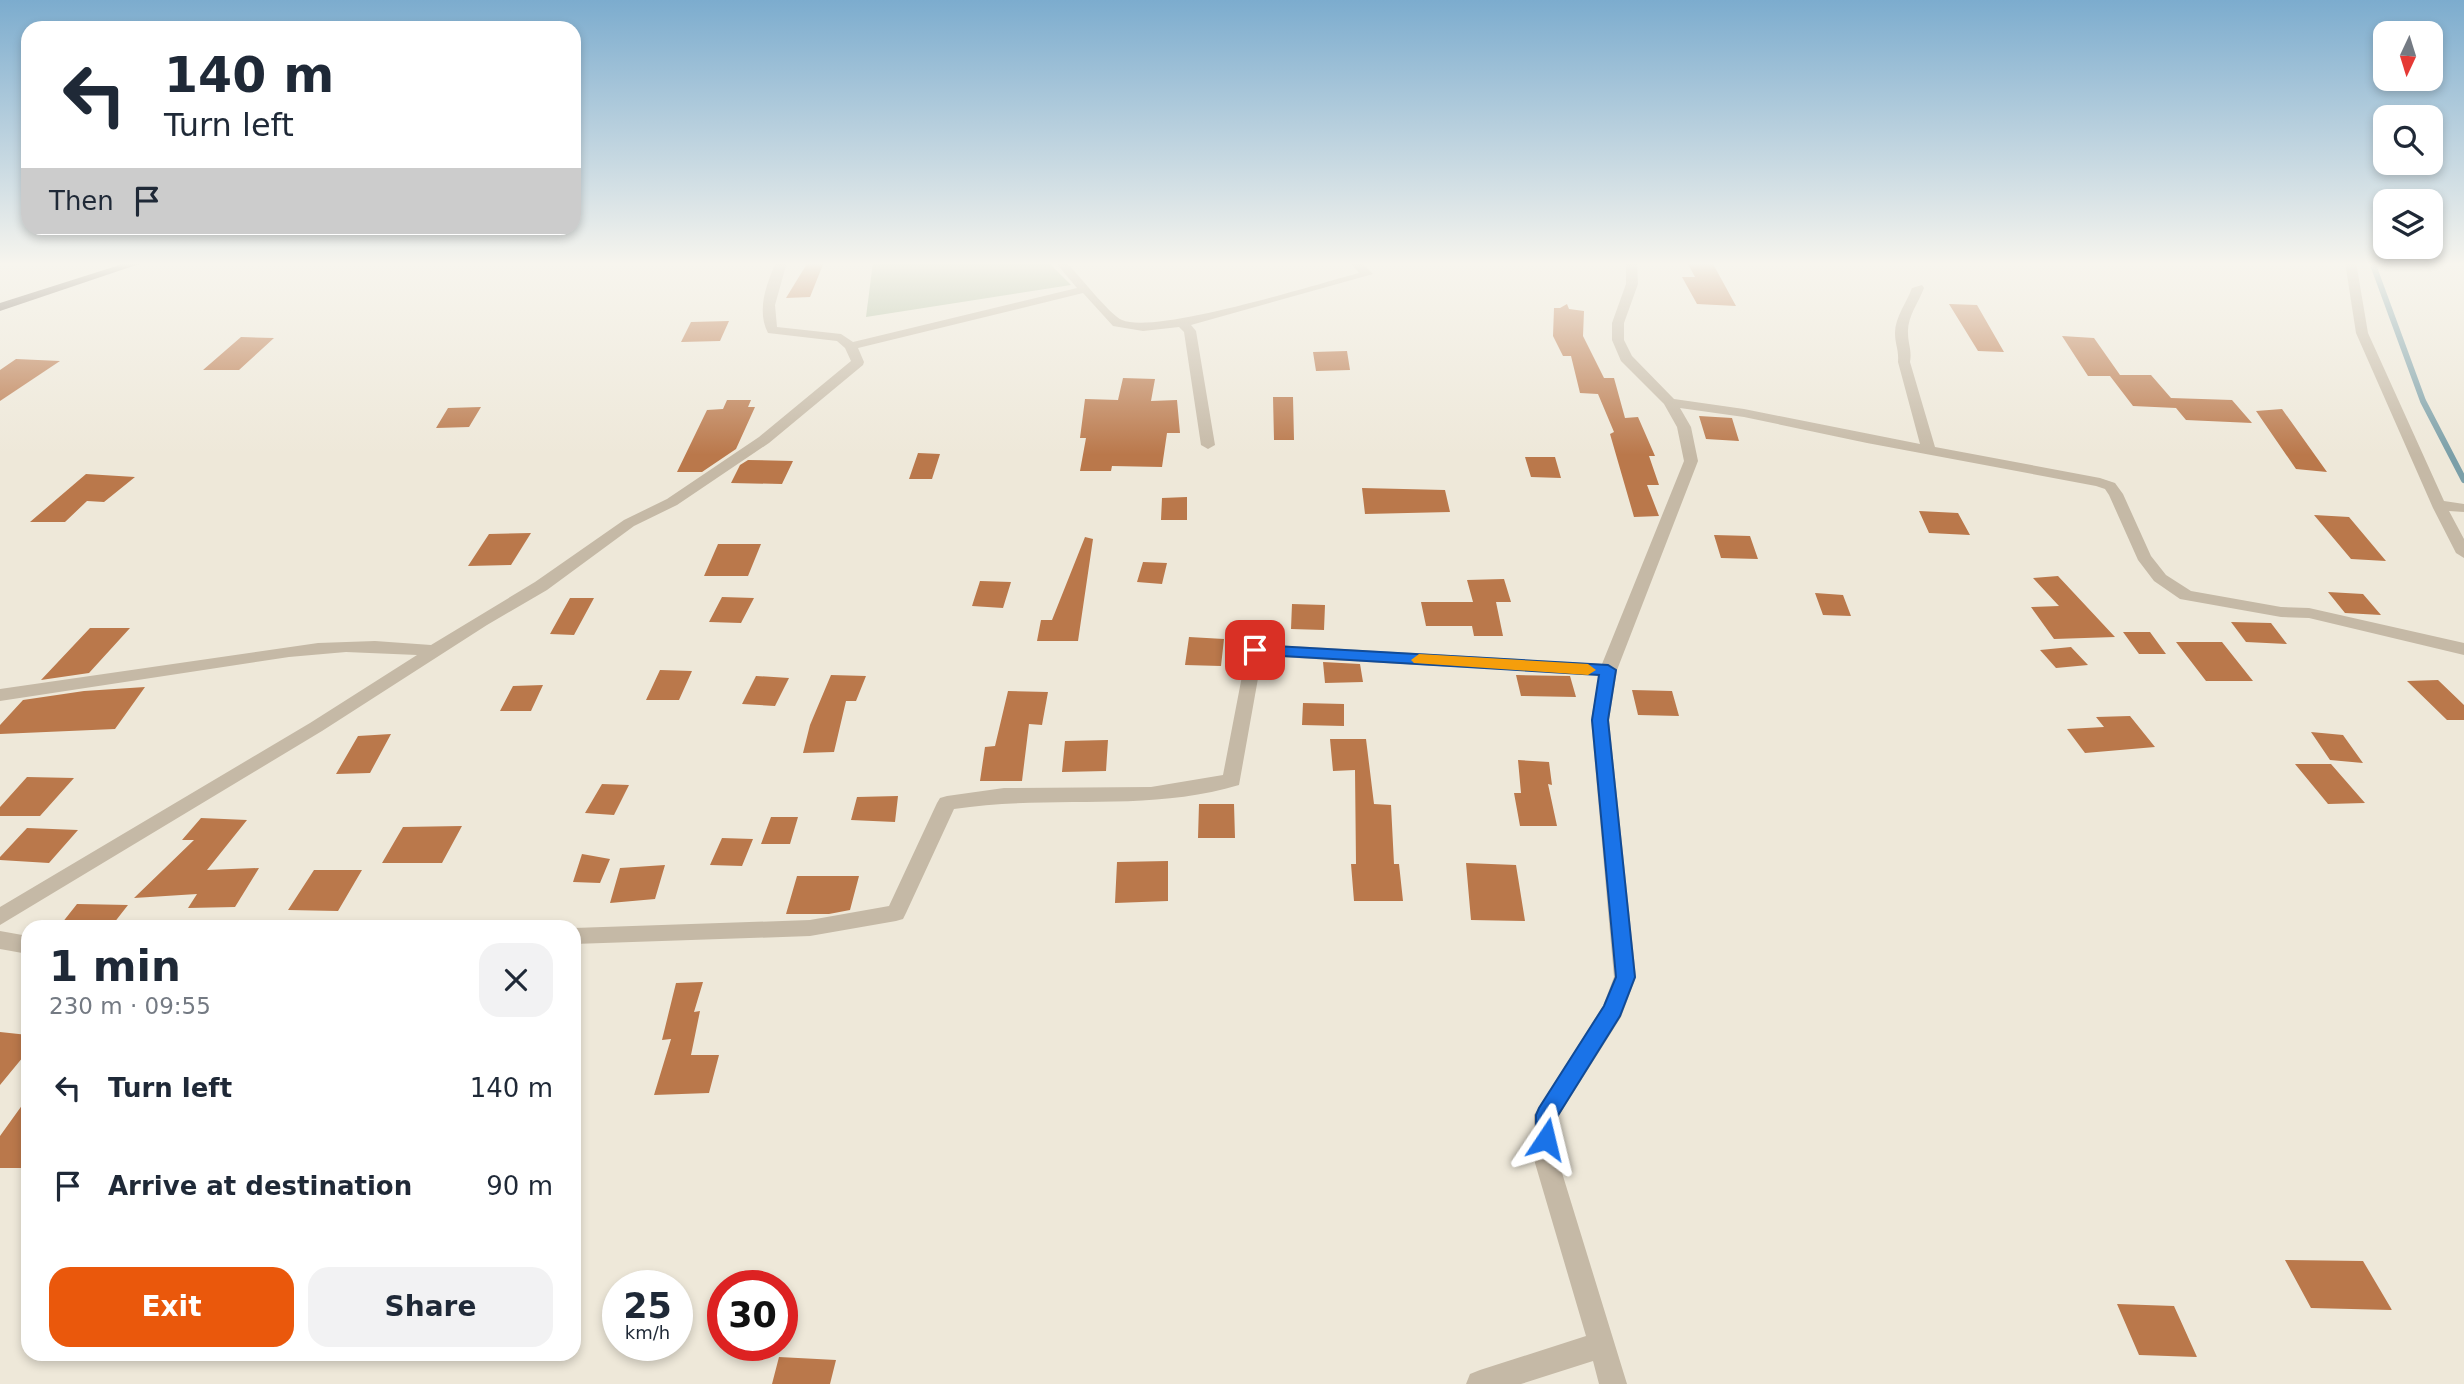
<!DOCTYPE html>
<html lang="en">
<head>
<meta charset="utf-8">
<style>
  body { margin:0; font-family:"DejaVu Sans",sans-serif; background:#f2f2f3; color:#1f2937; height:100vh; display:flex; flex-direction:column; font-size:26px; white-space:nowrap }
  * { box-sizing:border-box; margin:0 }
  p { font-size:23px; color:#747a83 }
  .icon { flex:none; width:38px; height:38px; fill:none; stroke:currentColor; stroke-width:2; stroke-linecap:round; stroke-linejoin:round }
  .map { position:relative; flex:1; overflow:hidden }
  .details { position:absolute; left:21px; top:920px; width:560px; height:441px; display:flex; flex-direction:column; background:#fff; border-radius:21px; box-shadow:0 4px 10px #0003 }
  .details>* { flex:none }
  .hud { position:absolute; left:21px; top:21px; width:560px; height:214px; border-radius:21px; box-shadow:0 4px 10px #0003; background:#fff; color:#1f2937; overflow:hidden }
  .needle { width:46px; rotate:184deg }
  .buttons { position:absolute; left:2373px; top:21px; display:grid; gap:14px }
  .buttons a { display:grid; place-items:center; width:70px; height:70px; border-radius:14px; background:#fff; box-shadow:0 4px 10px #0003; font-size:35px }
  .speed { position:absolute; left:602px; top:1270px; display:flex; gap:14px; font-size:35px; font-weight:700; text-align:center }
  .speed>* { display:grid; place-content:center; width:91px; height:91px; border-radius:50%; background:#fff; box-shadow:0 4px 10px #0003; line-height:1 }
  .speed small { font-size:18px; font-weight:400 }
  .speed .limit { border:10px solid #d22; background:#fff; color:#111 }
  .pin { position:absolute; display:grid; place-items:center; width:60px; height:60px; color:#fff; margin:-30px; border-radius:14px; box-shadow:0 4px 10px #0006 }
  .me { position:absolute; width:77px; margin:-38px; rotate:10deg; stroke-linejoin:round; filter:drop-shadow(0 0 5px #0008) }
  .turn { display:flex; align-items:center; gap:24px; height:147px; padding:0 28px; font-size:32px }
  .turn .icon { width:91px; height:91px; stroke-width:2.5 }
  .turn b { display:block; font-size:49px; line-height:60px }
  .then { display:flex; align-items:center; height:66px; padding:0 28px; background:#0003; gap:14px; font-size:26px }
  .round { display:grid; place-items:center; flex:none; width:74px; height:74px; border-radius:21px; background:#f2f2f3 }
  .headline { display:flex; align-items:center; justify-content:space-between; height:119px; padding:0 28px }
  h1 { font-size:42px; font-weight:800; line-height:52px }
  .cta { display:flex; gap:14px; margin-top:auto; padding:14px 28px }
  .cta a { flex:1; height:80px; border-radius:21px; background:#ea580c; color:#fff; font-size:28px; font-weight:800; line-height:80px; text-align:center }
  .cta a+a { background:#f2f2f3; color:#1f2937 }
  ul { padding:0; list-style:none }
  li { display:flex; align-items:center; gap:21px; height:98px; padding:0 28px }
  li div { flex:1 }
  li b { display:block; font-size:26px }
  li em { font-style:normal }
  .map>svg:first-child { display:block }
</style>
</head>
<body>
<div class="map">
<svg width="2464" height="1384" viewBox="0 0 2464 1384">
  <rect width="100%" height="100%" fill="#eee8d9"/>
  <path fill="#abbb9b" d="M873,262H1048L1071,285L866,317Z"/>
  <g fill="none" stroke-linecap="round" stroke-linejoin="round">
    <path stroke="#7b9fa8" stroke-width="6" d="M2372,262L2423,401L2464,480"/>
  </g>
  <path fill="#ba784b" d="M808,262H824L810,297L786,298Z
    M1687,262H1712L1736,306L1697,304L1682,277H1695Z
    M1567,304L1569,309L1584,311L1583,336L1604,378H1614L1625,418L1638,417L1655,456H1649L1659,485H1647L1659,516L1634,517L1610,434L1614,432L1598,394L1580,393L1571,356H1563L1553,336L1554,308H1560Z
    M1949,304L1977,305L2004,352L1978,351Z
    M729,321L720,341L681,342L691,322Z
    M2062,336L2094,338L2120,375H2151L2171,398L2232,400L2252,423L2186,420L2176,408L2133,406L2110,376H2088Z
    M241,337L274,338L239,370H203Z
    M1347,351L1350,370L1316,371L1313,352Z
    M16,359L60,361L0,401V370Z
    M1123,378L1155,379L1151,401L1177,400L1180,433H1167L1162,467L1112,466L1111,471H1080L1086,438H1080L1085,399L1118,400Z
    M1273,397H1293L1294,440H1274Z
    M727,400H751L748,407H755L736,449L702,472H677L707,410L723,409Z
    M481,407L469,427L436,428L448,408Z
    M2282,409L2327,472L2296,469L2256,411Z
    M1699,416L1732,418L1739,441L1706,439Z
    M918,453L940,454L932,479H909Z
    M1525,457H1555L1561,478L1531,477Z
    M748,460L793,461L782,484L731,483L740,465Z
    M86,474L135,477L104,502L87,501L65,522H30Z
    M1362,488L1445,490L1450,512L1365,514Z
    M1187,497V520H1161L1162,498Z
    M1919,511L1958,513L1970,535L1929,533Z
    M2314,515L2349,517L2386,561L2351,559Z
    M531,533L511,565L468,566L489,534Z
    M1714,535L1750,536L1758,559L1721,558Z
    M1085,537L1093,539L1078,641H1037L1041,620H1052Z
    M718,544H761L748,576H704Z
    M1143,562L1167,563L1162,584L1137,582Z
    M2058,576L2115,637L2054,639L2031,607L2059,606L2033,578Z
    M1504,579L1511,602H1496L1503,636H1474L1472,626H1426L1421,602H1473L1467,580Z
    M980,581L1011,582L1003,608L972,606Z
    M2328,592L2363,594L2381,615L2345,613Z
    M1815,593L1843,595L1851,616L1823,615Z
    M722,597L754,598L741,623L709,622Z
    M570,598H594L574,635L550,634Z
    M1292,604L1325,605L1324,630L1291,629Z
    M2231,622L2271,623L2287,644L2246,642Z
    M90,628H130L89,673L41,680Z
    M2123,632H2150L2166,654H2139Z
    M1189,637L1224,639L1221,666L1185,665Z
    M2176,642H2222L2253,681H2206Z
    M2071,647L2088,665L2056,668L2040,650Z
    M1323,662L1360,664L1363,682L1325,683Z
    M660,670L692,671L679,700H646Z
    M831,675L866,676L856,701H846L834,752L803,753L810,725Z
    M1516,675L1570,676L1576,697L1521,696Z
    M756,676L789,678L775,706L742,704Z
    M2438,680L2464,705V720H2447L2407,681Z
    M543,685L531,711H500L513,686Z
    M145,687L115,729L0,734V725L23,700L84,691Z
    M1632,690L1672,691L1679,716L1638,715Z
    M1008,691L1048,692L1042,725L1029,724L1022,781H980L985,747L995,746Z
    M1303,703L1344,704V726L1302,725Z
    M2130,716L2155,747L2085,753L2067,729L2104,727L2096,717Z
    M2311,732L2343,735L2363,763L2330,760Z
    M391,734L370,773L336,774L358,736Z
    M1330,739H1366L1374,804L1391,805L1394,864H1399L1403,901H1354L1351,864H1356L1355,770L1333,771Z
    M1108,740L1106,771L1062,772L1065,741Z
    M1518,760L1549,762L1552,785L1548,784L1557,826H1520L1514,793H1521Z
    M2295,764H2331L2365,803L2328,804Z
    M27,777L74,778L40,816H0V807Z
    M602,784L629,785L614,815L585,813Z
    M898,796L895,822L851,820L857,797Z
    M1199,804H1234L1235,838H1198Z
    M771,817H798L790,844H761Z
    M201,818L247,820L207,870L259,868L235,907L188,908L197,894L134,898L194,840H182Z
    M462,826L442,863H382L403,827Z
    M27,828L78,830L49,863L0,860V857Z
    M722,838L753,839L742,866L710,865Z
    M582,854L610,859L600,883L573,882Z
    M1168,861V901L1115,903L1117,862Z
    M1466,863L1516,865L1525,921L1471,920Z
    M665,865L655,899L610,903L620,868Z
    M314,870H362L338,911L288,910Z
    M797,876H859L850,910L829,914H786Z
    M77,904L128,905L110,928H58Z
    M703,982L694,1012L700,1011L691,1055H719L709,1093L654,1095L671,1039L662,1040L676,983Z
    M0,1032L28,1035V1051L0,1085Z
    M28,1097V1168H0V1136Z
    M2285,1260L2363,1261L2392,1310L2311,1308Z
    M2117,1304L2174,1306L2197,1357L2139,1355Z
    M779,1357L836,1360L830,1384H772Z"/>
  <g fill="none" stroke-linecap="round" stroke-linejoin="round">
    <path fill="#c5b9a6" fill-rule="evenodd" d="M776,262H787L775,305L777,327L841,334L853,342L1077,288L1055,262H1066C1077,273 1110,315 1122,320C1155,335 1317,284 1359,273L1350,262H1361L1373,274L1191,325L1196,331L1215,445L1208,449L1201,445L1184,332L1179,327L1143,331L1113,326L1083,293L858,348L864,362L863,365L769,443L677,505L634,526L547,590L487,625L322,731L0,925V907L310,723L417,655L346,652L289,657L0,701V689L318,643L375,641L431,645L535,582L624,520L667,499L759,437L851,361L845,348L837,341L768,333C756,310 767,283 776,262Z
      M1626,262H1637L1638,284L1624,323V340L1632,356L1674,399L1744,409L1920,444L1898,362C1899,350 1895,344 1895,333C1895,317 1907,302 1912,288L1922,285L1924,288C1919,302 1907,317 1908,333C1908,344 1912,350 1910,362L1935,447L2100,478L2115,483L2123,494L2151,556L2166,575L2191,591L2281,607L2309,608L2464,643V655L2309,618L2281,617L2180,599L2154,581L2138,560L2109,495L2105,489L2096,486L1867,443L1744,417L1680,408L1691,427L1698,461L1617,670L1609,720L1636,977L1621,1017L1558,1117L1559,1163L1627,1384H1599L1593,1361L1521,1384H1466L1470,1374L1480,1370L1586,1336L1535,1163L1534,1115L1603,1006L1614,977L1591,720L1599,675L1262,656L1239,785C1146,813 1049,794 954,809L906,913L903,919L896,921L810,936L574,944V928L810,920L889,906L937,803L940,798L947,796L1004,788L1151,787L1223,775L1247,650L1255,644L1602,664L1684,461L1677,427L1664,404L1621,361L1612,340V323L1626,284Z
      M2345,262H2356L2368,333L2444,501L2464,504V512L2449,511L2464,539V558L2456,553L2433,508L2356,333Z
      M0,931L28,936V954L0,949Z"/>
    <path fill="#726559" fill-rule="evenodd" d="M129,262H145L0,311V303Z"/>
  </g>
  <linearGradient id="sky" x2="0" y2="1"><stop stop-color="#7cacce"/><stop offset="0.58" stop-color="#f7f5ee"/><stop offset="1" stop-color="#f7f5ee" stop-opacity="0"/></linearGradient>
  <rect width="2464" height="455" fill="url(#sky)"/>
  <path fill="#1a73e8" stroke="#114b97" stroke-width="2" d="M1255,645L1608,665L1616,670L1608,720L1635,977L1620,1016L1557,1117V1139L1554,1146L1546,1149L1539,1146L1536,1139V1115L1539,1108L1604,1006L1616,977L1592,720L1599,675L1250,654L1247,650L1250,646Z"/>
  <path fill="#f59e0b" d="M1419,654L1588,664L1596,670L1588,675L1414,663L1411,660Z"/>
</svg>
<div class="buttons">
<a><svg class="needle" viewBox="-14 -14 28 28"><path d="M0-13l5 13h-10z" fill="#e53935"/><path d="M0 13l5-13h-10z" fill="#747a83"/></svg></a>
<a><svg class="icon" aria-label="search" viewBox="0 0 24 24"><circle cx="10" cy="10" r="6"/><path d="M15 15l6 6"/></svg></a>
<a><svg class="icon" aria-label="layers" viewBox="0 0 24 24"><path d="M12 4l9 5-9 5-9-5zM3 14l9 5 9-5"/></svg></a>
</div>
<div class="speed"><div>25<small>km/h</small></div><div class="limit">30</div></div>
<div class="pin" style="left:1255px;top:650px;background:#d93025"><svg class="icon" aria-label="arrive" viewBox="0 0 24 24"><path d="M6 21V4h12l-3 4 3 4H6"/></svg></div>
<svg class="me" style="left:1546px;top:1139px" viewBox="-20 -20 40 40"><path d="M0-17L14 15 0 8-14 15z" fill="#1a73e8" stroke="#fff" stroke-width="4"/></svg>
<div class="hud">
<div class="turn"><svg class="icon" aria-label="left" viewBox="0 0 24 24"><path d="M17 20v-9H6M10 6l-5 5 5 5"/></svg><div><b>140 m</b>Turn left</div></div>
<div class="then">Then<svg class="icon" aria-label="arrive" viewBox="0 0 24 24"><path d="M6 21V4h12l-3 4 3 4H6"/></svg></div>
</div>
<section class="details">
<div class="headline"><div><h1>1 min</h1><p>230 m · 09:55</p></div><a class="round"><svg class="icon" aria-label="close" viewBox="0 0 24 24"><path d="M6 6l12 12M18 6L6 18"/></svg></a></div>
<ul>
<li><svg class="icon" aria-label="left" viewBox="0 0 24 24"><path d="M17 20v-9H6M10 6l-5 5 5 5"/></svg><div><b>Turn left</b></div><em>140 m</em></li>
<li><svg class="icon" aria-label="arrive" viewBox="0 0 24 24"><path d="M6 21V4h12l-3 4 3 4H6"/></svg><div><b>Arrive at destination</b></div><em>90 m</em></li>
</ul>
<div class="cta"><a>Exit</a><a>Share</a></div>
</section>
</div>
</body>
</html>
